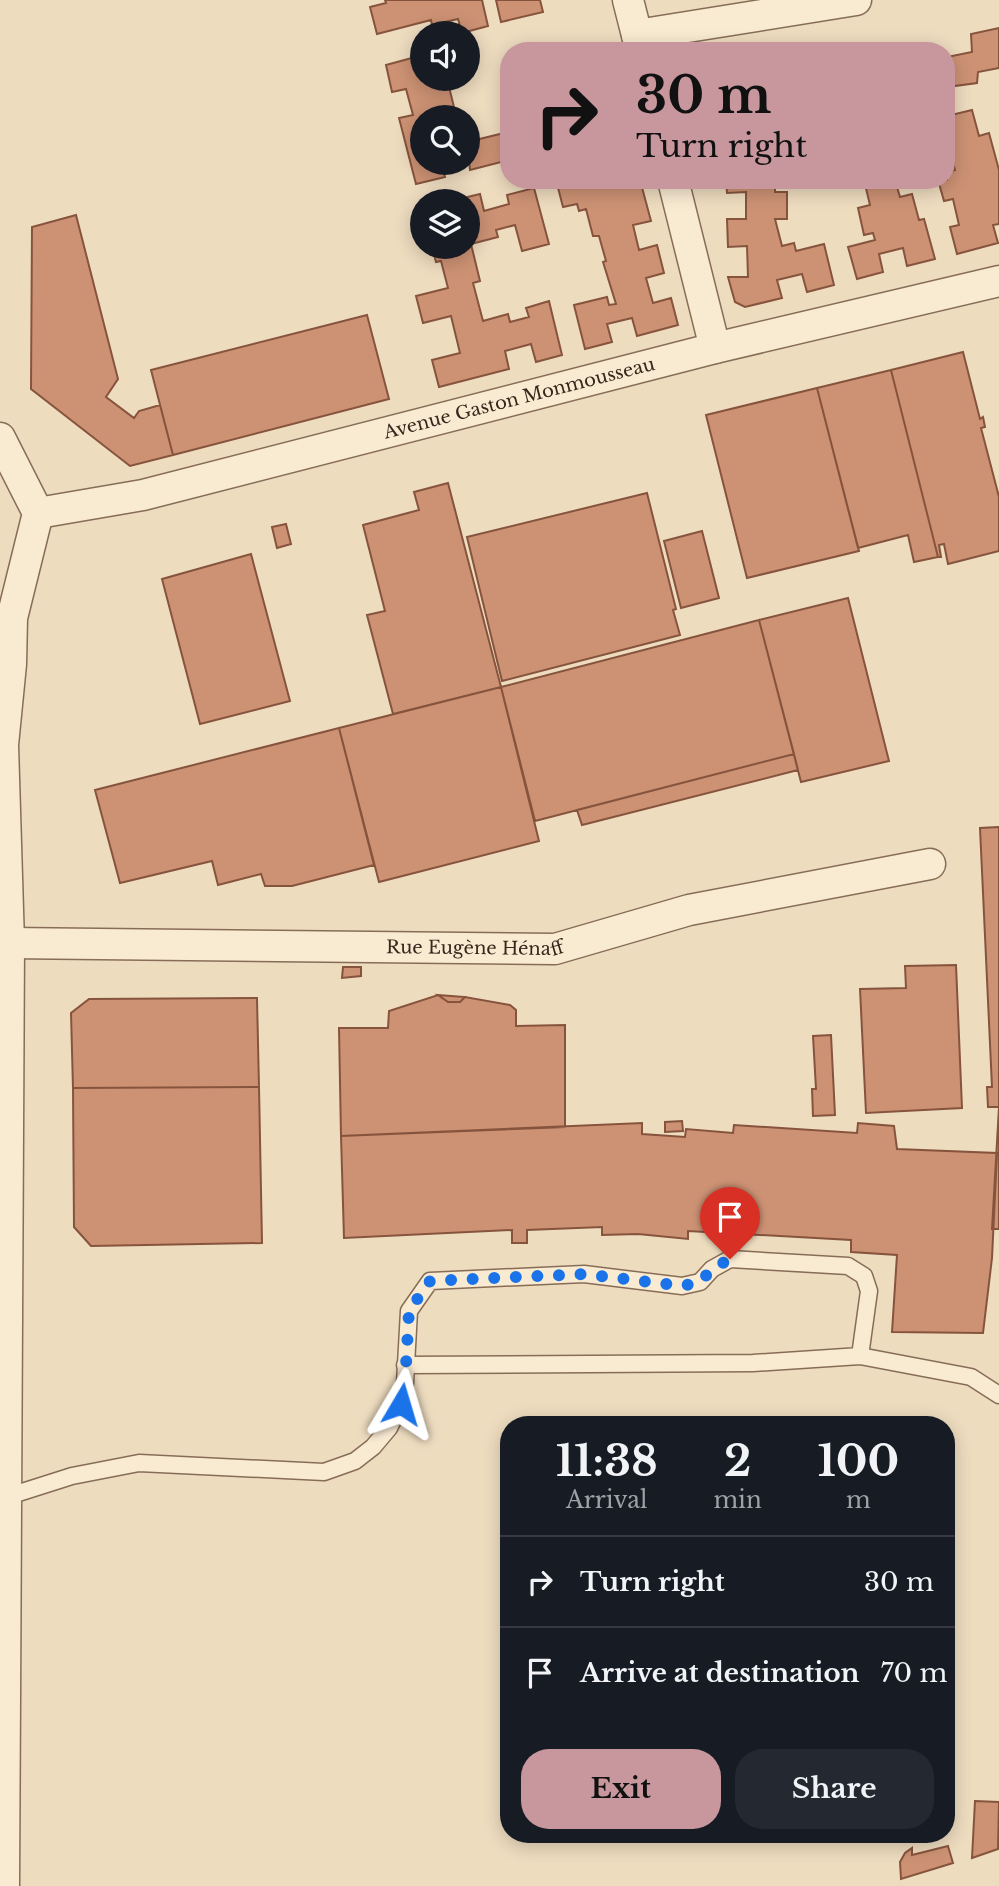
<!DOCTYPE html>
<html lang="en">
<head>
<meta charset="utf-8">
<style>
  body { margin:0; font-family:"Libre Baskerville",serif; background:#242831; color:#f1f3f6; height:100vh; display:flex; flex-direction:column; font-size:26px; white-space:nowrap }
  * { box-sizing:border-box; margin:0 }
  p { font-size:23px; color:#9ea1a6 }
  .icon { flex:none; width:38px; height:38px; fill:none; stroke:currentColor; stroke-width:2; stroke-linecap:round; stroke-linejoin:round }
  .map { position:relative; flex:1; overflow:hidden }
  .panel { position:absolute; left:500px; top:1416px; width:455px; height:427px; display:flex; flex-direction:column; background:#171b24; border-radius:28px; box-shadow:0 4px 18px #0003 }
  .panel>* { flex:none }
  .guide { position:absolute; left:500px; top:42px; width:455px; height:147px; border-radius:28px; box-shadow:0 4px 18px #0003; background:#c8979d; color:#111; overflow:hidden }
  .buttons { position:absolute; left:410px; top:21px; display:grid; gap:14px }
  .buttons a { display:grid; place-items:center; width:70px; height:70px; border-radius:50%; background:#171b24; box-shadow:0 4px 18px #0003; font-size:35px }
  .pin { position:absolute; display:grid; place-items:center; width:60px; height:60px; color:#fff; margin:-72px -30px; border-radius:50% 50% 50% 0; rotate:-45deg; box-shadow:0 0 7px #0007 }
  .pin .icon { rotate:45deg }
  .me { position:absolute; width:77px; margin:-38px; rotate:7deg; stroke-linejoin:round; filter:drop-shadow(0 0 5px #0008) }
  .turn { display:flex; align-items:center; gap:24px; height:147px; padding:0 21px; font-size:32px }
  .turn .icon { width:91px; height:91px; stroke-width:2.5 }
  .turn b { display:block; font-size:49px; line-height:60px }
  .eta { display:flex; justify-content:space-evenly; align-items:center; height:119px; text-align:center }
  .eta b { font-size:42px; font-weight:700; line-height:49px }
  .action { display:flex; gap:14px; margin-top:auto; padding:14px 21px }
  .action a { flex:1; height:80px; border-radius:28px; background:#c8979d; color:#111; font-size:28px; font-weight:700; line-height:80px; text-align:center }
  .action a+a { background:#242831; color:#f1f3f6 }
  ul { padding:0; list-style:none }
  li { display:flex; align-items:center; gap:21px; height:91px; padding:0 21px; border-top:2px solid #363941 }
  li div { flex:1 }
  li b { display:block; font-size:26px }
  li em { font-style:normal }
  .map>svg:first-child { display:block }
</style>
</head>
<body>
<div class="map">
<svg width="999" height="1886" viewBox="0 0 999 1886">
  <rect width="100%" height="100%" fill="#eedcbf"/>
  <path fill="#cd9274" stroke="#86543d" stroke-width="2" d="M385,0H482L488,26L462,33L458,19L432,25L431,20L377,34L370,7L386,3Z
    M496,0H540L543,12L501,22Z
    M999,28V68L978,72L977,83L947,87V57L972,52L971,34Z
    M419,56H422V79H447L456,115L463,113L465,117H422V163H444H441L445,177L416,184L399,118L413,115L406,89L392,92L386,65Z
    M972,110L979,136L989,133L999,170V224L993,225L998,243L957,254L950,227L959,225L953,199L944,201L938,180H947V172L955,170L948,144L947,145V116Z
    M504,133L509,160L470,170L467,142Z
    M556,180H640L651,221L633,225L639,250L657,245L664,273L646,278L653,303L671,298L678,325L637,336L632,318L607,324L612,342L585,349L574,305L607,297L609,305L616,304L603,262L606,261L599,236H593L586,209L579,211L577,204L563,207Z
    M726,180H775V192H787V219H775L782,246L794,243L796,251L824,244L834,285L807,292L802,274L777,280L782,298L745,307L735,302L728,277H748L747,246L728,247L727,219H746V192L727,193Z
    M864,180H895L900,197L912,194L919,220L924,219L935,259L907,266L903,248L879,254L883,272L857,279L848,247L875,240L873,233L864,235L858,208L870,205Z
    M534,188L549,244L522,251L515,225L496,230L498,237L471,244L480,281L473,283L483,321L508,314L510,322L529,317L526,308L549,301L562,355L536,362L531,344L505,351L509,369L439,387L432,360L460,353L451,316L423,323L416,296L448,288L441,261L436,262L432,247H467V201H451L480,194L484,211L509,204L507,195Z
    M76,215L118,379L106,397L134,418L139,411L160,405L173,455L130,466L31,389L32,227Z
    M367,315L389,399L173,455L151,370Z
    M963,352L980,419L983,417L985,427L981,428L999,497V551L948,564L944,544L939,545L941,557H938L891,370Z
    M891,370L938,557L914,562L908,535L858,548L817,388Z
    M817,388L859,551L747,578L706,415Z
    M448,483L501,687L393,714L367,615L385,611L363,525L419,510L414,492Z
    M647,493L676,609L673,610L680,635L502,681L467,537Z
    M286,524L291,544L277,548L272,527Z
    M702,531L719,598L681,608L664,541Z
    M251,554L290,701L200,724L162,579Z
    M848,598L889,761L801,782L759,620Z
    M759,620L794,754L535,821L501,687Z
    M501,687L539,841L379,882L339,728Z
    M339,728L374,865L292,886H265L261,874L218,885L212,861L120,883L95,790Z
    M794,754L798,770L582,825L577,810Z
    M999,827V1107H988L987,1087H992L980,828Z
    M956,965L962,1108L866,1113L860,989L906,988L905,966Z
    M343,967H361V976L342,978Z
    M438,995L448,1002H460L465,997L510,1005L516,1010V1026L565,1025V1127L341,1136L339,1028H388L389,1011Z
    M438,995L451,996L465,997L460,1002H448Z
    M257,998L259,1087L73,1088L71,1013L89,999Z
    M831,1035L835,1115L813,1116L812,1089H816L813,1036Z
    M259,1087L262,1243L91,1246L74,1227L73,1088Z
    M999,1107V1229H992Z
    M682,1121L683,1131L665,1132V1122Z
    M642,1123V1134L685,1137L686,1129L733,1133L734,1125L857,1133L858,1123L894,1126L897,1149L997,1153L992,1258L983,1333L892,1332L897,1255L851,1252V1240L688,1231V1239L638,1234L602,1235V1227L527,1230V1243H512V1230L344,1238L341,1136Z
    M975,1801L999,1802L998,1849L972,1858Z
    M948,1846L953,1863L901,1879L900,1862L905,1853L912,1848V1855Z"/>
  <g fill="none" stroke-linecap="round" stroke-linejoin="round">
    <g stroke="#876d57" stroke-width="19">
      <path id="lane" d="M405,1365L753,1363L860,1356
        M6,1497L72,1476L139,1463L324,1472L355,1461L373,1447L389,1428L401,1404L405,1383L409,1311L430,1281L584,1274L682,1286L700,1282L712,1269L730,1259L848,1266L864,1276L869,1291L860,1356L971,1377L999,1395"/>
    </g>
    <g stroke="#876d57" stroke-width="33">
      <g id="street">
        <path d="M628,0L641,51"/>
        <path d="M637,35L856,0"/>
        <path d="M673,180L715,348"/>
        <path d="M0,438L38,513L12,618L11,664L3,745L9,943L4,1886"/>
        <path id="s1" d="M38,513L143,495L715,348L999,281"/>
        <path id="s2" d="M9,943L555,949L689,910L930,864"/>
      </g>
    </g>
    <use href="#lane" stroke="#f9ead2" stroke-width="16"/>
    <use href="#street" stroke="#f9ead2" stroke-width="30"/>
  </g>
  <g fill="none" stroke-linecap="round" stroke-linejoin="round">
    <path stroke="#1a73e8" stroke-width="12" stroke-dasharray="0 21.6" d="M401,1404L405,1383L409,1311L430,1281L584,1274L682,1286L700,1282L712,1269L730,1259"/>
  </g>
  <g text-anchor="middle" stroke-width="7" stroke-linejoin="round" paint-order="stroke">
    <g font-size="18" fill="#36271c" stroke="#f5e7cf">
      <text dy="6" stroke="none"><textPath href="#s1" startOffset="495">Avenue Gaston Monmousseau</textPath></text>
      <text dy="6" stroke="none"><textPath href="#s2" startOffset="466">Rue Eugène Hénaff</textPath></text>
    </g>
  </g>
</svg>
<div class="buttons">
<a><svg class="icon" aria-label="sound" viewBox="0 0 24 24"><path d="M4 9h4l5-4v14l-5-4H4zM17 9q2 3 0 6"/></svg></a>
<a><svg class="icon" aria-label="search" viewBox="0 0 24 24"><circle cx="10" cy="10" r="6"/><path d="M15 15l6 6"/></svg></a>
<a><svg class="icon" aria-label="layers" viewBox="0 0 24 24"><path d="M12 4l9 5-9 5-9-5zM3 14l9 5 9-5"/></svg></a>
</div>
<div class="pin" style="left:730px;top:1259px;background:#d93025"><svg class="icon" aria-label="arrive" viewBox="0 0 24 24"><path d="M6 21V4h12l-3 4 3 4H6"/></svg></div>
<svg class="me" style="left:401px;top:1404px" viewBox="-20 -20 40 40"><path d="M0-17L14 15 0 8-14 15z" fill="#1a73e8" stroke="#fff" stroke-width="4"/></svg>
<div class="guide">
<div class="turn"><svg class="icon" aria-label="right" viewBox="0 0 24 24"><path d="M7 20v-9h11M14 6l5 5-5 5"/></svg><div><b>30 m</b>Turn right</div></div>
</div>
<section class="panel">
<div class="eta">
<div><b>11:38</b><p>Arrival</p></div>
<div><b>2</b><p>min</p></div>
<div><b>100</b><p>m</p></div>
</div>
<ul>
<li><svg class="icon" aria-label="right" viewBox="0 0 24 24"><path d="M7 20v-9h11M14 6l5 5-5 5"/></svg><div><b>Turn right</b></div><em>30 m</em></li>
<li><svg class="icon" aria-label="arrive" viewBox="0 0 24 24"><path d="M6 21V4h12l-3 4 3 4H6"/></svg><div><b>Arrive at destination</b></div><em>70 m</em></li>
</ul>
<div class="action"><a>Exit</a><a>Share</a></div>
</section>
</div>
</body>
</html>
